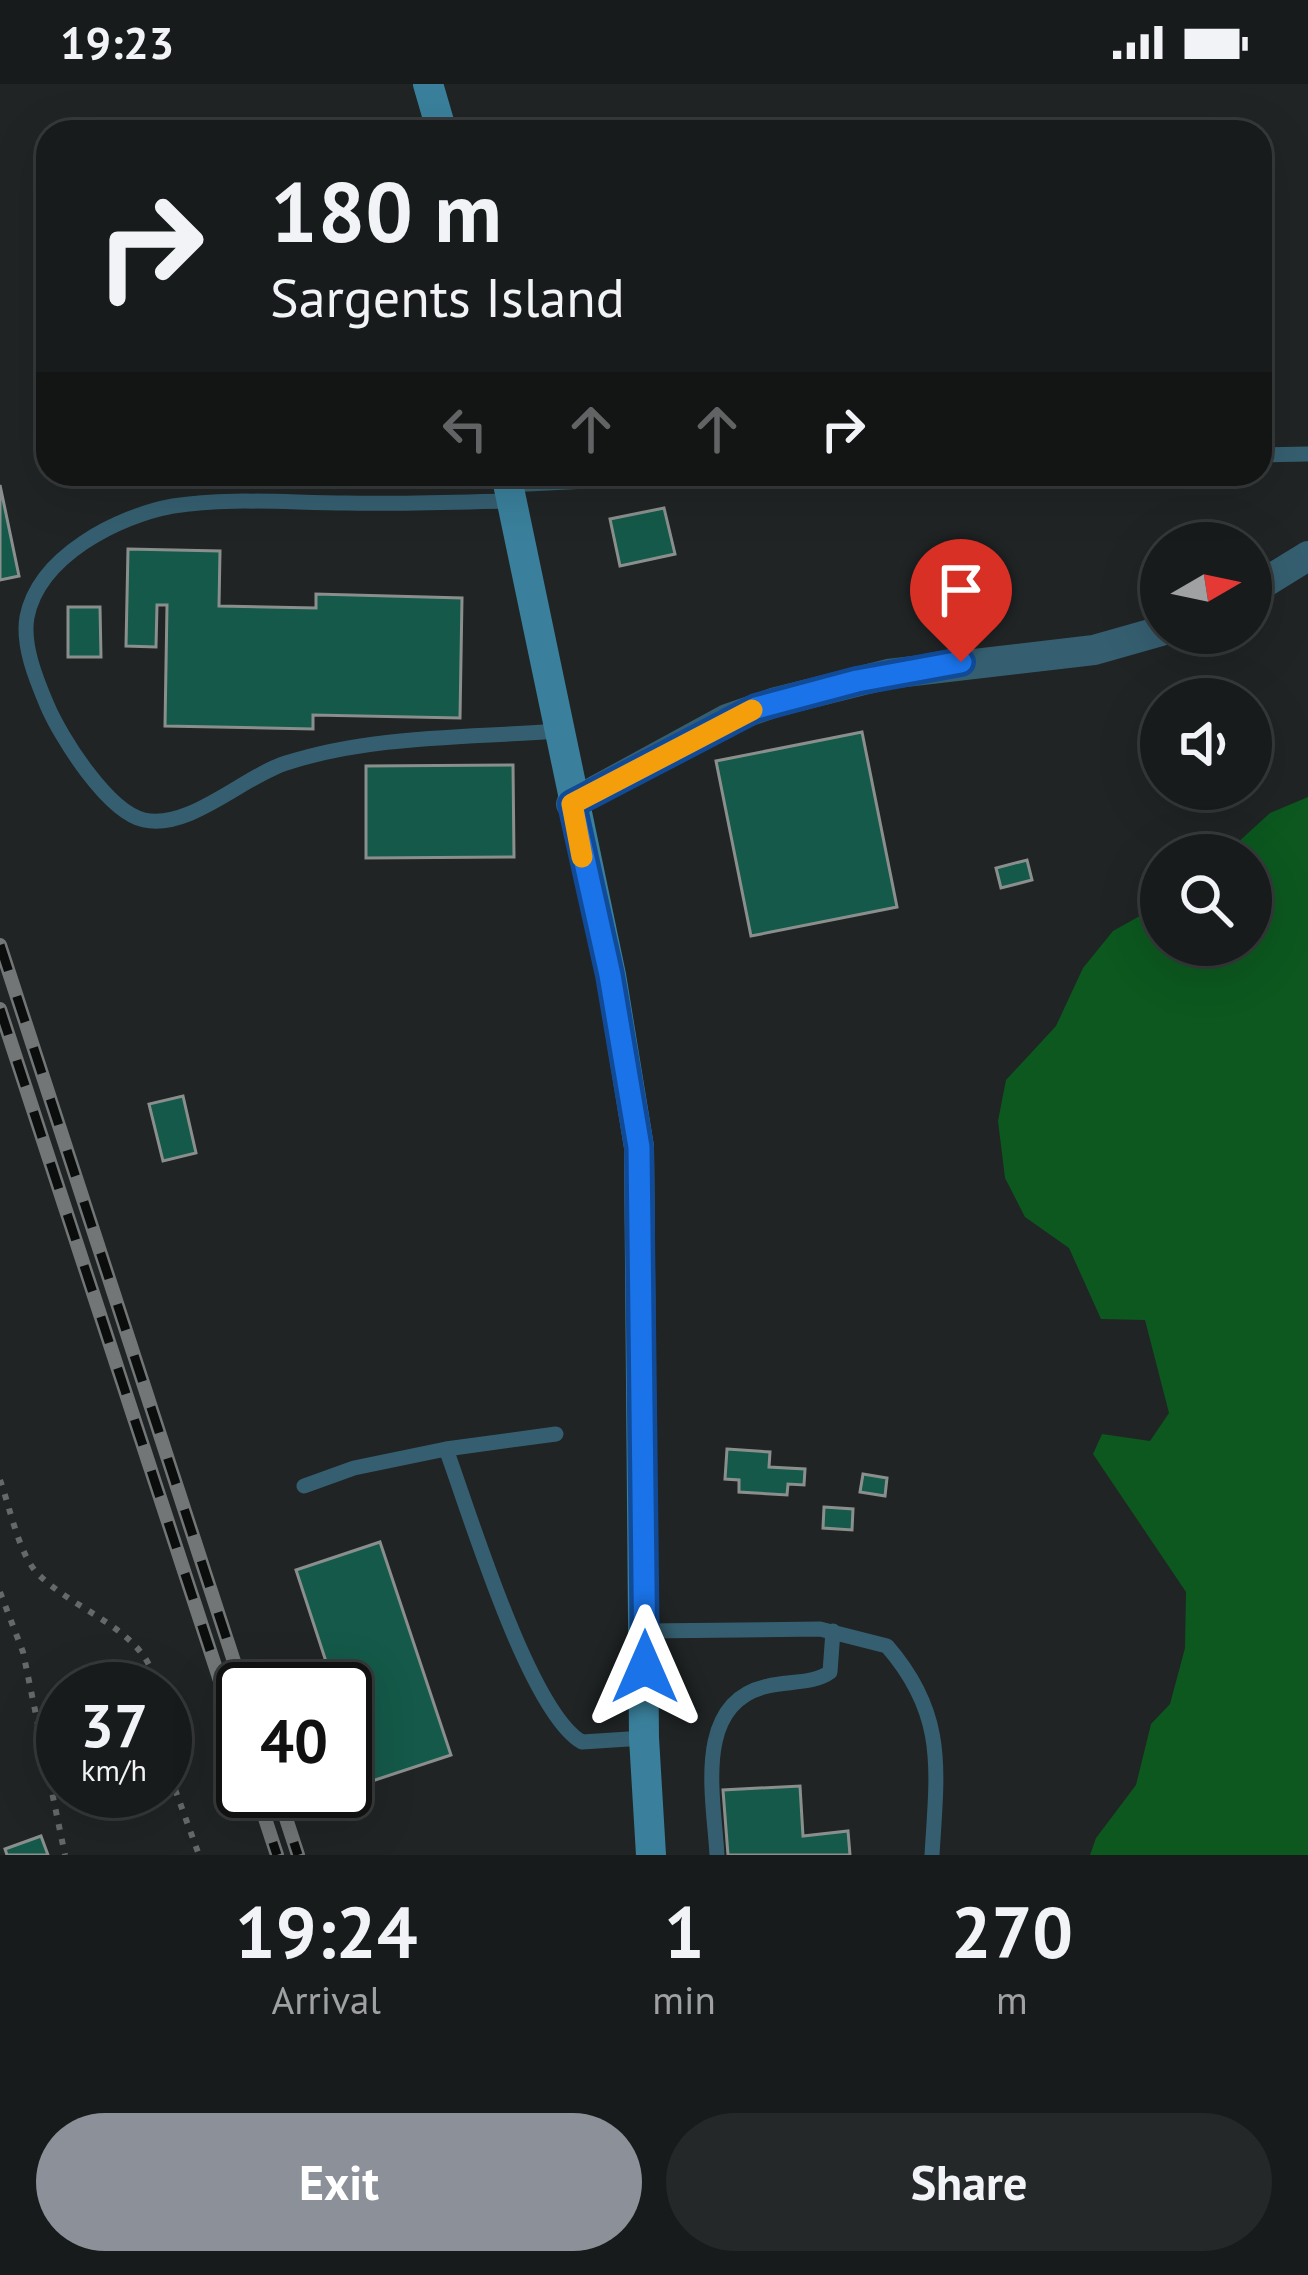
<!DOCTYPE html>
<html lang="en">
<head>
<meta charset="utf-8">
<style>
  body { margin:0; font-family:"PT Sans",sans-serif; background:#252828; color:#f1f3f6; height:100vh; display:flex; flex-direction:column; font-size:45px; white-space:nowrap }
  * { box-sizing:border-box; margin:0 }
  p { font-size:39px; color:#9fa1a3 }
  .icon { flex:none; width:66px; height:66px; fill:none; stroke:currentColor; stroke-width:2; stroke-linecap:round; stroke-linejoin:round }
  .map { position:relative; height:1771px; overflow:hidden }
  .side { display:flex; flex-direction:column; background:#181b1b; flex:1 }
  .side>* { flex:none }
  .guide { position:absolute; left:36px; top:36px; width:1236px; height:366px; border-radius:36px; box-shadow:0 12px 48px #0002,0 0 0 3px #36393a; background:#181b1b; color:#f1f3f6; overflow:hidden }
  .needle { width:78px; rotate:81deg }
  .fabs { position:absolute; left:1140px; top:438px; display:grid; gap:24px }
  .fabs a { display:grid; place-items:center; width:132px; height:132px; border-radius:50%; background:#181b1b; box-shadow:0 12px 48px #0002,0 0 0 3px #36393a; font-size:60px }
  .speed { position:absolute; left:36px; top:1578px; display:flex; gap:24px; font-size:60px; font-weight:700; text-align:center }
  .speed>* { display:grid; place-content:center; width:156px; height:156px; border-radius:50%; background:#181b1b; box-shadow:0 12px 48px #0002,0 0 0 3px #36393a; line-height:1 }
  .speed small { font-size:30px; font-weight:400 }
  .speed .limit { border:6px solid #111; border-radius:18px; background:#fff; color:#111 }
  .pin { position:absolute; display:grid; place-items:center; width:102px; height:102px; color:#fff; margin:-123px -51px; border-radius:50% 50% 50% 0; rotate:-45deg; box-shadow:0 0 12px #0007 }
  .pin .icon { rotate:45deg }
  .me { position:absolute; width:132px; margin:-66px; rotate:0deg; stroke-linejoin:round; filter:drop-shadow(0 0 9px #0008) }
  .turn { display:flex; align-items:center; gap:42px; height:252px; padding:0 36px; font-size:54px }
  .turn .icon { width:156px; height:156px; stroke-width:2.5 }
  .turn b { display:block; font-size:84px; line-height:102px }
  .lanes { display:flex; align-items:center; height:114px; padding:0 36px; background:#0003; justify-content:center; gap:60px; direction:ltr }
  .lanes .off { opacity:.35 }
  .eta { display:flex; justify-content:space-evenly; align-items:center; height:204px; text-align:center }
  .eta b { font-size:72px; font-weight:800; line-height:84px }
  .cta { display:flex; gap:24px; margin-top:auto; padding:24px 36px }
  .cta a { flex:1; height:138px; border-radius:72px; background:#8c9099; color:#fff; font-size:48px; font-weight:800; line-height:138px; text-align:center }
  .cta a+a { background:#252828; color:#f1f3f6 }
  .status { display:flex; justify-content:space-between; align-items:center; height:84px; padding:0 60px; background:#181b1b; direction:ltr }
  .status svg { height:33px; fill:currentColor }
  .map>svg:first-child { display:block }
</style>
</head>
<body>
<div class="status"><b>19:23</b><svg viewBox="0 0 49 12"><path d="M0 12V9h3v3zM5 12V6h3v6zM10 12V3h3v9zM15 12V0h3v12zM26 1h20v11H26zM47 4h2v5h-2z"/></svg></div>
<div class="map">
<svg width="1308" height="1771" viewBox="0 0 1308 1771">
  <rect width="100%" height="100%" fill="#202424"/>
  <path fill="#0c581f" d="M1308,713V1771H1090L1096,1754L1136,1701L1151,1640L1170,1620L1185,1564L1186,1508L1093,1370L1102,1350L1150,1357L1169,1329L1145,1236L1101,1235L1069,1164L1025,1133L1005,1094L998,1037L1006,996L1056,942L1083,884L1113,847L1161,820V861H1251V771H1224L1270,729Z"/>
  <path fill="#145949" stroke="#8a8f8d" stroke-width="3" d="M359,390H407V401H359Z
    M0,401L19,492L0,496Z
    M664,424L675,470L620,482L610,435Z
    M128,465L220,467L219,522L316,524V510L462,514L460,634L313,631V645L165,642L167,521H157L156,563L126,562Z
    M68,523H100L101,573H68Z
    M862,648L897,823L751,852L716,677Z
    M513,681L514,773L366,774V682Z
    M1027,776L1032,796L1001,804L996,784Z
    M183,1012L196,1069L163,1077L149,1020Z
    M727,1365L770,1368L769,1383L805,1385L804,1401L788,1400L787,1411L739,1408V1396L725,1395Z
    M863,1390L887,1394L885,1412L860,1408Z
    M824,1423L853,1425L852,1446L823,1444Z
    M380,1458L451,1671L366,1699L345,1635V1605H335L296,1486Z
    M800,1702L803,1752L848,1747L850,1771H728L723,1706Z
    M41,1752L48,1771H7L5,1765Z"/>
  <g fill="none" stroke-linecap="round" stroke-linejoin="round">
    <path stroke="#666969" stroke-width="6" stroke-dasharray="6 9" stroke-linecap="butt" d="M0,1396C10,1423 19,1472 39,1491C79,1530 148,1546 157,1605
      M0,1508L23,1568L65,1771
      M165,1662L168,1686L199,1771"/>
    <path stroke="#355f70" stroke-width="15" d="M1260,371L1308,370
      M508,401L728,390
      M511,417C456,418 401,420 347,419C290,419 229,413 173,422C118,432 39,472 27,533C22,561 36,595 47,621C61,654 108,728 144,736C190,746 244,692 286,679C373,651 467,654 557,647
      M446,1365L556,1350
      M304,1402L354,1384L446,1365C469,1427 529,1628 582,1658L644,1654
      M645,1547L820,1545L887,1562C947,1631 937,1686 932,1771
      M717,1771C714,1715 692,1618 768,1602C787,1597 814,1600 830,1588L833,1547"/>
    <path stroke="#355f70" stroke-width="30" d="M1251,507L1308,472
      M571,720L727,635L776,618L888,590L1094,566L1161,547"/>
    <path stroke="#3a809c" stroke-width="30" d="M428,0L442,48
      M506,390L611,891L639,1063L644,1654L651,1771"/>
    <g stroke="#727676" stroke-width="14">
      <path id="rail" d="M0,861L243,1605
        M0,925L243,1667
        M256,1707L277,1771
        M277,1707L298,1771"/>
    </g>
    <use href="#rail" stroke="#0b0d0d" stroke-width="9" stroke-dasharray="27" stroke-linecap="butt"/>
  </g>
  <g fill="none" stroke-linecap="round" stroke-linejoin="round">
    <g stroke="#114b97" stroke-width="30">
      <path id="route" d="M645,1583L639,1063L610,891L572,720L756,624L857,597L961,578"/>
    </g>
    <use href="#route" stroke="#1a73e8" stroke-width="21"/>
    <path stroke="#f59e0b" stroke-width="21" d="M582,773L572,720L752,626"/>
  </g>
</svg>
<div class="fabs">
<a><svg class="needle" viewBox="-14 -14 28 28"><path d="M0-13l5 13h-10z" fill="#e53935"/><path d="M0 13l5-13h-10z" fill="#9fa1a3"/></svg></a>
<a><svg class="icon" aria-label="sound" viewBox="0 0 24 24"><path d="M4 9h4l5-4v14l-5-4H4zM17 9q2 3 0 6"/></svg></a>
<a><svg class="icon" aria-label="search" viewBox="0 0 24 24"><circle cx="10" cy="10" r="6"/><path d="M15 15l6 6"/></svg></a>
</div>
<div class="speed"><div>37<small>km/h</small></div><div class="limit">40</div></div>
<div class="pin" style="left:961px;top:578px;background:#d93025"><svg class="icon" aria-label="arrive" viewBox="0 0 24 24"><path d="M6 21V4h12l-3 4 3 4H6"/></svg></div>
<svg class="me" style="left:645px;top:1583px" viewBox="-20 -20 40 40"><path d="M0-17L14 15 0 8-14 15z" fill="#1a73e8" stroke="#fff" stroke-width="4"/></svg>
<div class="guide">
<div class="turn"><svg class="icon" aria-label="right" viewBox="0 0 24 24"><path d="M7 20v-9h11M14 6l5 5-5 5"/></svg><div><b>180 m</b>Sargents Island</div></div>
<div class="lanes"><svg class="icon off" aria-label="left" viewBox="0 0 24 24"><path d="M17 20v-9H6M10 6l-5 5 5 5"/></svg><svg class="icon off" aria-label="ahead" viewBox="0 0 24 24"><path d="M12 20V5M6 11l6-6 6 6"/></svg><svg class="icon off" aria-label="ahead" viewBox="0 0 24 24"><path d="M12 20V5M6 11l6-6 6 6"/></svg><svg class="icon" aria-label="right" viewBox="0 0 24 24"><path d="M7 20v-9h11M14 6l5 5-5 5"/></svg></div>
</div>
</div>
<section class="side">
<div class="eta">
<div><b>19:24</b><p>Arrival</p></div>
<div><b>1</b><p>min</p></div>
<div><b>270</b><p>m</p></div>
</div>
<div class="cta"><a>Exit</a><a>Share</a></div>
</section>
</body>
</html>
